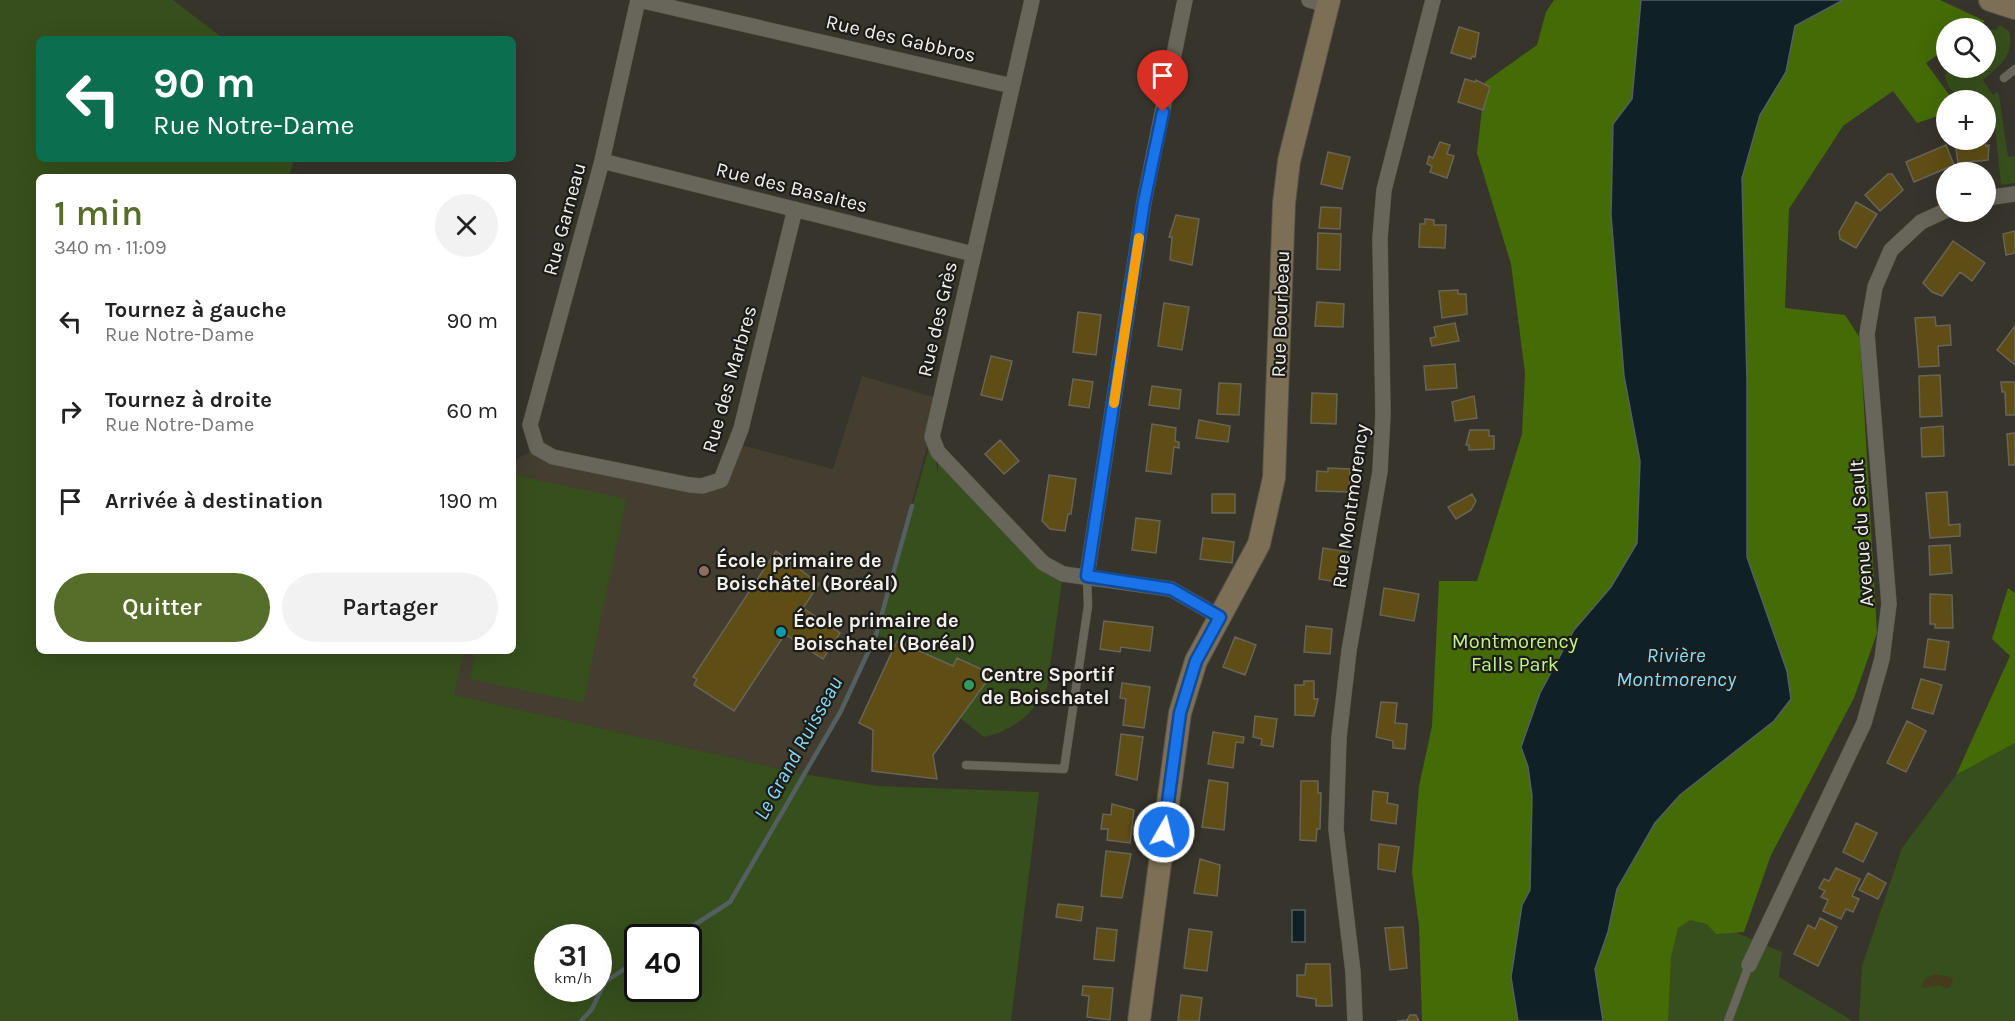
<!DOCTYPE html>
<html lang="fr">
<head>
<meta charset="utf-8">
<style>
  body { margin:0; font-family:Karla,sans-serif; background:#f2f2f2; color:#222; height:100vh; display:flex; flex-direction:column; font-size:22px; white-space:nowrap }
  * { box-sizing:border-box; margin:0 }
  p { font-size:20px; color:#767676 }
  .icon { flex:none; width:33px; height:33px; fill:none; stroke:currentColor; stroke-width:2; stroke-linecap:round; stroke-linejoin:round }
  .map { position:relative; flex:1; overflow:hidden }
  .side { position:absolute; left:36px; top:174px; width:480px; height:480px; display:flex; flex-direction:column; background:#fff; border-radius:9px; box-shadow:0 6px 24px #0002 }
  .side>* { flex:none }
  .banner { position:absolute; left:36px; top:36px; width:480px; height:126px; border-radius:9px; box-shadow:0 6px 24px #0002; background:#0b6e4f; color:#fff; overflow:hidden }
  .buttons { position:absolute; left:1936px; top:18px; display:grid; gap:12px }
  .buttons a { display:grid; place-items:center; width:60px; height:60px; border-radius:50%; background:#fff; box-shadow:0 6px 24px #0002; font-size:30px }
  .speed { position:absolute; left:534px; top:924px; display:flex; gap:12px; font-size:30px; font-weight:700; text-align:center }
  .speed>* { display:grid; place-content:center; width:78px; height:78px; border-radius:50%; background:#fff; box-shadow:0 6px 24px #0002; line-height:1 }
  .speed small { font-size:15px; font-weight:400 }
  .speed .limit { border:3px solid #111; border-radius:9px; background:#fff; color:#111 }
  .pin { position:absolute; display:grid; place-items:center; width:51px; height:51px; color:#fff; margin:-62px -26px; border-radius:50% 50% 50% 0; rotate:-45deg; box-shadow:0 0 6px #0007 }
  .pin .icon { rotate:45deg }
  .me { position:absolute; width:66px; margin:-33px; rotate:8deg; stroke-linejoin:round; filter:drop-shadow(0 0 4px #0008) }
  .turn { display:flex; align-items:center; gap:21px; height:126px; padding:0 18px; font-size:27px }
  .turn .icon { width:78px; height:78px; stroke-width:2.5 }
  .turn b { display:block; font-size:42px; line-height:51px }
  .round { display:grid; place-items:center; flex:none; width:63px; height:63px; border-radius:32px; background:#f2f2f2 }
  .overview { display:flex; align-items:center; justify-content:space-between; height:102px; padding:0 18px }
  h1 { font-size:36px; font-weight:600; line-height:45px; color:#576e2b }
  .button { display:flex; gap:12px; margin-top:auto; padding:12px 18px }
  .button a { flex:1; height:69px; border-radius:36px; background:#576e2b; color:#fff; font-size:24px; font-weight:600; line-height:69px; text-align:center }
  .button a+a { background:#f2f2f2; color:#222 }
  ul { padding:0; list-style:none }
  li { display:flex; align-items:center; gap:18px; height:90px; padding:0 18px }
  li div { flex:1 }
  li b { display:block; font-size:22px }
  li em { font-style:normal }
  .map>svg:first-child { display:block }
</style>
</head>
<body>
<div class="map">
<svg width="2015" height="1021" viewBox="0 0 2015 1021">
  <rect width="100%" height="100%" fill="#37342b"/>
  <path fill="#433e2f" d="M862,376L940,399L876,635L841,711L803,774L453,695L464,651H513V461L537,448L690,485L721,480L737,444L833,469Z"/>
  <path fill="#374f1c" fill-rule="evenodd" d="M0,0H173L224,39H39V159H294L289,177H39V651H464L454,695L803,774L878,786L1039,792L1011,1021H0ZM548,938H598V988H548ZM638,938H688V988H638Z
    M2000,25L2009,31C2015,55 1999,67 1983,80L1993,95L1997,92L1999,95L2008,157L2015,156V183L2001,185L1993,107L1986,105V100C1966,100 1948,97 1945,75L1950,68H1986V29L1996,30Z
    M932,437L938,474V452L1063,574L1047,688C1033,714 1013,731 984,737L960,718L992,674L957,658L953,666L897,641L876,635Z
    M514,475L626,499L583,703L470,679L476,651H513Z
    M2015,743V1021H1859L1862,966L1902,848L1956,775Z
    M1667,903L1782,952L1779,977L1853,1021H1651Z"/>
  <path fill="#446b06" d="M1554,0H1641L1632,99L1613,124L1611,215L1624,376L1640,461L1637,543L1611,587L1574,630L1521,747L1528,767L1532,796L1530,890L1522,905L1511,977L1518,1021H1422L1419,926L1412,872L1419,786L1432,726L1439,581H1477L1522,434L1525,373L1511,264L1477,153L1485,82L1537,45L1546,12Z
    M1843,0H1940L1985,21L1974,28H1947V48L1926,63L1953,100H1947V113L1917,123L1893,91L1843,126L1789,209L1785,308L1845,315L1860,338L1877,633L1854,698L1771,855L1744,932L1716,934L1707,924L1690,920L1678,928L1671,957L1668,1021H1603L1595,969L1608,932L1617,889L1655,823L1680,795L1791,699L1787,671L1747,557V381L1742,178L1760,115L1786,72L1795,26Z
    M2008,588L2015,593V743L1956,775L2010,656L1992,639Z"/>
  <path fill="#443c1c" d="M1934,974L1951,977L1953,981L1950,987L1947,989L1940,985L1922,988L1923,981Z"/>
  <path fill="#0f2126" stroke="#535f61" stroke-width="1.5" d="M1641,0H1843L1795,26L1786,72L1760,115L1742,178L1747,381V557L1787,671L1791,699L1774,721L1680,795L1655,823L1617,889L1608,932L1595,969L1603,1021H1518L1511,977L1522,905L1530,890L1532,796L1528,767L1521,747L1540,693L1574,630L1611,587L1637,543L1640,461L1624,376L1611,215L1613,124L1632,99Z
    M1292,910H1305V942H1292Z"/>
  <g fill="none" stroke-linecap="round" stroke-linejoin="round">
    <path stroke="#535f61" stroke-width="4.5" d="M674,938L730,902L841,711L876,635L912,506
      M581,1021L592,1009L605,982L638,960"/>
  </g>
  <path fill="#5e4d14" stroke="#68645a" stroke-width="1.5" d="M1459,27L1479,33L1475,57L1472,56L1471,59L1451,53Z
    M1465,79L1475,82L1476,80L1490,87L1483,110L1458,102Z
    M1985,140L1986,146L1989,145L1988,160L1958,163L1955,142Z
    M1440,142L1450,145L1447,154L1454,156L1447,178L1430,172L1432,166L1427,164L1429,156L1433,158Z
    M1946,145L1954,165L1914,182L1906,162Z
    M1328,152L1350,157L1342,189L1321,184Z
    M1888,174H1892L1903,190L1880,211L1865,195Z
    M1856,202L1877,214L1856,248L1840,239L1839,232Z
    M1321,207L1341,208L1340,229L1319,228Z
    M1176,215L1199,219L1192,265L1170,260L1172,237H1169Z
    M1425,219L1434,220V225H1446L1445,248L1419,247L1420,224H1425Z
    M2015,231V253L2006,255L2003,234Z
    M1318,233L1341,234L1340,270L1317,269Z
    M1953,241L1985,263L1972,281L1960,272L1942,296L1932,292L1923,283Z
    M1458,290V294H1466L1467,314L1442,318L1439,291Z
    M1317,302L1344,304L1343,327L1315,326Z
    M1164,303L1189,307L1182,350L1158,346Z
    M1078,312L1101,315L1096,355L1073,352Z
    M1935,317L1936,326L1950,325L1951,345L1938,346L1939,366L1919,367L1915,318Z
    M1455,323L1459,341L1432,346L1430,338L1436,337L1434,327Z
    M2015,326V365L1997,350Z
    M991,356L1012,361L1002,400L981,395Z
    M1455,364L1457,388L1426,390L1424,366Z
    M1940,375L1942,416L1920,417L1919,376Z
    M1073,379L1093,382L1089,408L1069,405Z
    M2001,382H2015V415H2006L2005,392H2002Z
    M1219,383L1241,384L1239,415L1217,414Z
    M1152,386L1181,390L1179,409L1149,405Z
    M1312,393L1337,394L1336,424L1311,423Z
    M1474,396L1477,418L1455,421L1452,402Z
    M1199,420L1230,426L1228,442L1196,438Z
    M1152,424L1176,428L1175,441L1179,442V448L1174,447L1171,474L1146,471Z
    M1943,426L1944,456L1922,457L1921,428Z
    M1470,430H1489V436H1494V449L1469,450V445H1466Z
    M2015,433V465H2009L2007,434Z
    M1000,440L1019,461L1004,474L985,454Z
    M1328,468L1350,469L1349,492L1316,491L1317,471L1328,472Z
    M1049,475L1076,479L1071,514H1068L1065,531L1050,529L1042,521Z
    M1947,492L1949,525L1960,524V536L1930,538L1926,493Z
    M1212,494H1235V513H1212Z
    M1472,494L1476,501L1471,510L1456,519L1448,507Z
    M1136,518L1160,521L1156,553L1132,550Z
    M1203,538L1234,542L1232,563L1200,559Z
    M1950,545L1952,573L1930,575L1929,546Z
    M1323,548L1348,552L1343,583L1319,579Z
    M776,551L819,584L803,608L840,633L823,659L785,634L734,711L694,685L697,679L693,677Z
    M1384,588L1419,594L1414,621L1380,615Z
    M1930,594L1952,595L1953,628H1935V624H1930Z
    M1104,621L1153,627L1150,651L1121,647L1120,652L1100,649Z
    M1306,626L1332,629L1330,654L1304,652Z
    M1235,637L1256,645L1245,675L1223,667Z
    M1928,639L1949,642L1945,670L1924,667Z
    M897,641L953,666L957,658L992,674L933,755L937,779L872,771L873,730L859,723Z
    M1921,679L1942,685L1933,714L1912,708Z
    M1304,681H1314V699H1318L1314,716L1295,715V685H1304Z
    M1122,683L1150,687L1144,728L1123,725L1126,699L1120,698Z
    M1381,702L1397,703L1395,723L1407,724L1405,749L1393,748V741L1376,737Z
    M1255,716L1277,719L1273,747L1261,745L1262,739L1253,737Z
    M1907,721L1926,731L1906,772L1887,763Z
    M1213,732L1244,737L1243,743L1236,742L1233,768L1208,764Z
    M1121,734L1143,737L1137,780L1116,775Z
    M1209,780L1228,783L1224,830L1202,827Z
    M1301,781H1318V793H1321L1320,829H1317L1316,841L1300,840Z
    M1373,791L1388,793L1387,803L1398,805L1396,824L1371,820Z
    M1112,804L1134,810L1130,843L1107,840L1108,829H1101L1103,814L1111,815Z
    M1856,823L1877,833L1863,862L1843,852Z
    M1379,844L1399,847L1395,872L1378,869Z
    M1106,851L1131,854L1122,898L1101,896Z
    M1200,859L1220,865L1217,896L1194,893Z
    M1836,868L1860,879L1852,896L1859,899L1853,912L1846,909L1841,919L1823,911L1828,900L1821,897L1825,891L1819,888L1824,879L1829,881Z
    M1868,873L1886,883L1878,899L1859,890Z
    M1058,904L1083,907L1081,921L1056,917Z
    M1820,918L1837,927L1818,966L1794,954L1808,925L1815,929Z
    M1403,927L1407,968L1390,970L1385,928Z
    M1097,928L1117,930L1114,961L1094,959Z
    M1189,929L1212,932L1207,971L1184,968Z
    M1306,964H1330L1332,1006H1316V999L1297,996V975H1305Z
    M1083,986L1113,988L1110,1020L1087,1017L1089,996L1082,995Z
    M1181,995L1202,998L1199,1021H1178Z
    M1410,1015H1416L1419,1021H1397L1407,1020Z"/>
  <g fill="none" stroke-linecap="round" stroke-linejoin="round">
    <g stroke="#56534b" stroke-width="9">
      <path id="lane" d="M2004,78L2015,69
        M966,765L1064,769L1088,606L1087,577
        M1728,1021L1749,965"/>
    </g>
    <g stroke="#56534b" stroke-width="16">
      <path id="street" d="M638,0L602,161L530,425L537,448L553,457L690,485L702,486L721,480L741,429L795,209
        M639,0L1012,86
        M1032,0L932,437L938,452L1043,563L1063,574L1171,589L1220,617
        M1309,0L1327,5
        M602,161L973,254
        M1986,198L2015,194
        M1087,576L1144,202L1185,0
        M1749,965L1864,723L1882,659L1889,604L1867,334L1875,287L1891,250L1921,222L1947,210
        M1355,1021L1353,972L1336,829L1339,737L1349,651L1380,471L1383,414L1380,238L1384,190L1433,0"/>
    </g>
    <g stroke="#56534b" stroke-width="24">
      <path id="secondary" d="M1990,0L2015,8
        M1139,1021L1180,713L1196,661L1259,544L1274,478L1284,203L1289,161L1329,0"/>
    </g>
    <use href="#lane" stroke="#68655a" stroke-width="8"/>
    <use href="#street" stroke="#68655a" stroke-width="15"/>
    <use href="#secondary" stroke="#7c6f55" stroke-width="22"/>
  </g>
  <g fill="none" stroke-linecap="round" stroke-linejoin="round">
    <g stroke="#114b97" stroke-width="15">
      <path id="route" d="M1163,112L1144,202L1087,576L1171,589L1220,617L1196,661L1180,713L1164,832"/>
    </g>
    <use href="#route" stroke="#1a73e8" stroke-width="10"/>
    <path stroke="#f59e0b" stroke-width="10" d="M1114,403L1139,238"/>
  </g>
  <circle fill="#8d6e63" stroke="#1d1c18" stroke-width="2" cx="704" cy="571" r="6"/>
  <circle fill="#0f9aa8" stroke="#1d1c18" stroke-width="2" cx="781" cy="632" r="6"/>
  <circle fill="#2e9e5b" stroke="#1d1c18" stroke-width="2" cx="969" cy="685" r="6"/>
  <g text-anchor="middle" stroke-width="4.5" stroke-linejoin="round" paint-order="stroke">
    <g font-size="20" fill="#f2f0ea" stroke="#1d1c18">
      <text transform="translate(901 38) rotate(13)" y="7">Rue des Gabbros</text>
      <text transform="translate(792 187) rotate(14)" y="7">Rue des Basaltes</text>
      <text transform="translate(564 219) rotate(-75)" y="7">Rue Garneau</text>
      <text transform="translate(1280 314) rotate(-88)" y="7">Rue Bourbeau</text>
      <text transform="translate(937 319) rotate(-77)" y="7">Rue des Grès</text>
      <text transform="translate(729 379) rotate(-74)" y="7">Rue des Marbres</text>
      <text transform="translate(1350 506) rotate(-82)" y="7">Rue Montmorency</text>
      <text transform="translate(1861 533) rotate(-94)" y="7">Avenue du Sault</text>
    </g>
    <g font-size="20" font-weight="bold" fill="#f2f0ea" stroke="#1d1c18" text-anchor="start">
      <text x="716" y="567">École primaire de<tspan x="716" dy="23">Boischâtel (Boréal)</tspan></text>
      <text x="793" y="627">École primaire de<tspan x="793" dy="23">Boischatel (Boréal)</tspan></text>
      <text x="981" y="681">Centre Sportif<tspan x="981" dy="23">de Boischatel</tspan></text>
    </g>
    <g font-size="20" fill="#bef783" stroke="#1d1c18">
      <text x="1515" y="648">Montmorency<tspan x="1515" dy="23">Falls Park</tspan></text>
    </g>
    <g font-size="21" font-style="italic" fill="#83dcf9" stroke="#1d1c18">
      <text x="1676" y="662">Rivière<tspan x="1676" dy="24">Montmorency</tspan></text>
      <text transform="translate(798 748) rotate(-61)" y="7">Le Grand Ruisseau</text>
    </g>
  </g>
</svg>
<div class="buttons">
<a><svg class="icon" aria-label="search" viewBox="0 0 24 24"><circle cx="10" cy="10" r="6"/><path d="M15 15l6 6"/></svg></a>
<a>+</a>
<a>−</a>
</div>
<div class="speed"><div>31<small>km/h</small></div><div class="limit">40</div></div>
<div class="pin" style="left:1163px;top:112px;background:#d93025"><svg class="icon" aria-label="arrive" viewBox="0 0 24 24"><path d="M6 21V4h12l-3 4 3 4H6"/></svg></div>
<svg class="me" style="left:1164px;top:832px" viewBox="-20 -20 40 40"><circle r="17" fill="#1a73e8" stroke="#fff" stroke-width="3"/><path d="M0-11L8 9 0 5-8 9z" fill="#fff"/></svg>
<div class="banner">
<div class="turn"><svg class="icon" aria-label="left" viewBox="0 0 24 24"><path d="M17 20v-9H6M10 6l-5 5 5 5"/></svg><div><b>90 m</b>Rue Notre-Dame</div></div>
</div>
<section class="side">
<div class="overview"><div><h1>1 min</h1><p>340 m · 11:09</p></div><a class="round"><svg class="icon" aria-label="close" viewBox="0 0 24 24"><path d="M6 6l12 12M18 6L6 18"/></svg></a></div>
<ul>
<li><svg class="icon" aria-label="left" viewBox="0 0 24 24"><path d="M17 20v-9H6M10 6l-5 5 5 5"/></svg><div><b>Tournez à gauche</b><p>Rue Notre-Dame</p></div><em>90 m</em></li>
<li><svg class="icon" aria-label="right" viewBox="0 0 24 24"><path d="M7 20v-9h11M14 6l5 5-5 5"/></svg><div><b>Tournez à droite</b><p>Rue Notre-Dame</p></div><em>60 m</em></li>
<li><svg class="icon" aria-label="arrive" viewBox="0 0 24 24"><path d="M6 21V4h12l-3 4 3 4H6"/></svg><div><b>Arrivée à destination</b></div><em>190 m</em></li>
</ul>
<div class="button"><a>Quitter</a><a>Partager</a></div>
</section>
</div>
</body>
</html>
